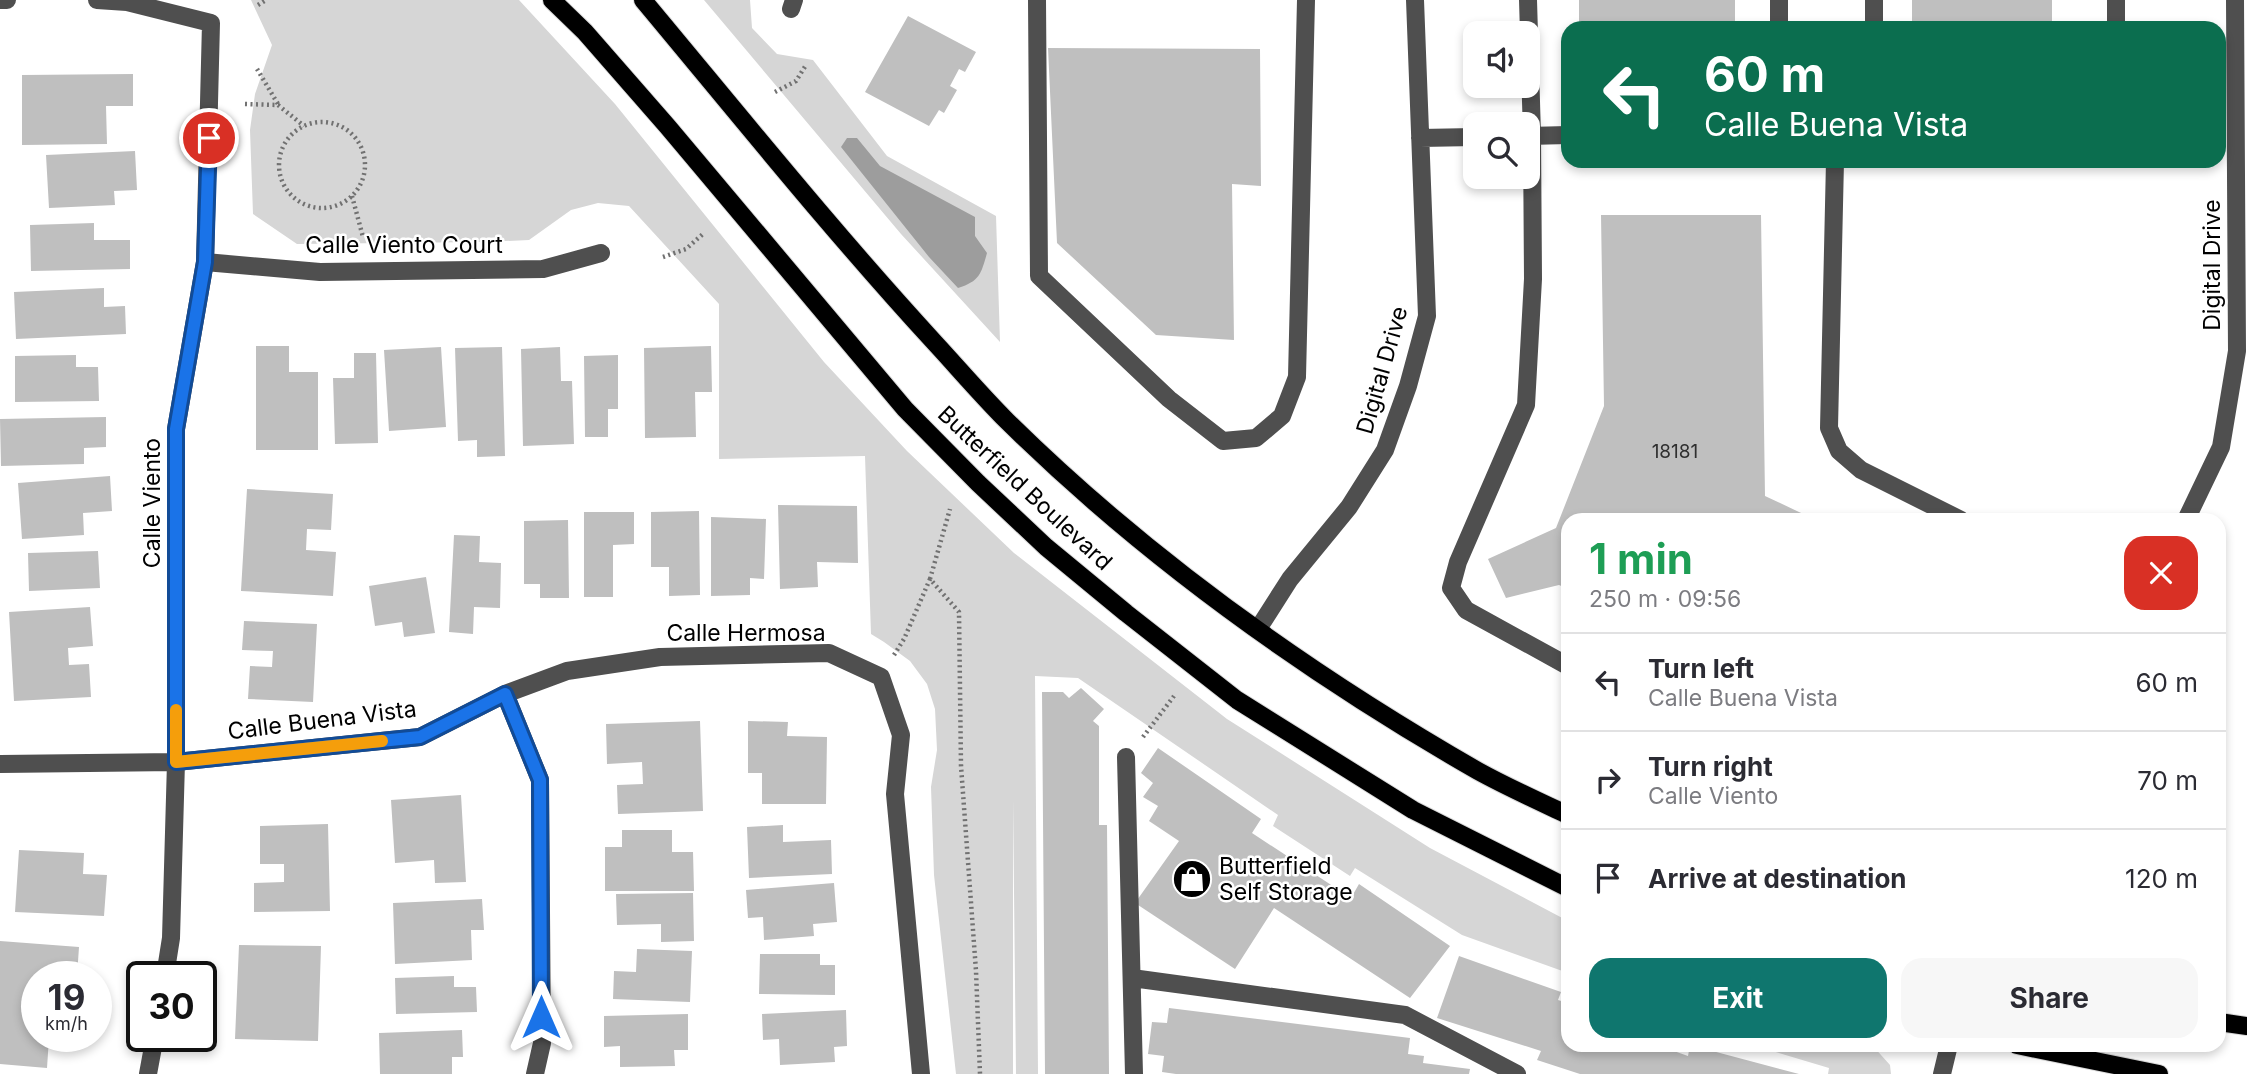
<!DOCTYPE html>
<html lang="en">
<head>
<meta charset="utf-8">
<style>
  body { margin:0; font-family:Inter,sans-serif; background:#f7f7f7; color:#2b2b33; height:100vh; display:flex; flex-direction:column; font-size:26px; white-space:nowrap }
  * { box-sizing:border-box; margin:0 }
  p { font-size:23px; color:#7c7c81 }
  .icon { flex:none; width:38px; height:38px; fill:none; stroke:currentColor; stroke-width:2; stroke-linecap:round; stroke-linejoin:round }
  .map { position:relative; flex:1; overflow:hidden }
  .sheet { position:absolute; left:1561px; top:513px; width:665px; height:539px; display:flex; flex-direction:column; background:#fff; border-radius:21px; box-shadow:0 4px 10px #0003 }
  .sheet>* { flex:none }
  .guide { position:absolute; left:1561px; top:21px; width:665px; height:147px; border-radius:21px; box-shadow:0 4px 10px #0003; background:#0b6e4f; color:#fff; overflow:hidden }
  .controls { position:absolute; left:1463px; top:21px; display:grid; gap:14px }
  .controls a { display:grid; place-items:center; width:77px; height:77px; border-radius:14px; background:#fff; box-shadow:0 4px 10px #0003; font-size:35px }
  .speed { position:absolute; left:21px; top:961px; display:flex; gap:14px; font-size:35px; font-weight:700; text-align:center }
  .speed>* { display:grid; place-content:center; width:91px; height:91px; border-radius:50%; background:#fff; box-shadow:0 4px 10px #0003; line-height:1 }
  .speed small { font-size:18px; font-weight:400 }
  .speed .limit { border:4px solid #111; border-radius:10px; background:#fff; color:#111 }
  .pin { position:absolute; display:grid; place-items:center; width:60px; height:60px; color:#fff; margin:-30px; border:4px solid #fff; border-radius:50%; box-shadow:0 2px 7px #0007 }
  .me { position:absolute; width:77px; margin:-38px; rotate:0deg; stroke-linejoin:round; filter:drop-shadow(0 0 5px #0008) }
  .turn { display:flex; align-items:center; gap:24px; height:147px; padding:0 28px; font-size:32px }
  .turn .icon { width:91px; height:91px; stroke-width:2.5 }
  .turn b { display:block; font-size:49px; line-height:60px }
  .round { display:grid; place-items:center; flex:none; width:74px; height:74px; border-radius:21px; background:#f7f7f7 }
  .overview { display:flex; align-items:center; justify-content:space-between; height:119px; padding:0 28px }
  h1 { font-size:42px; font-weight:700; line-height:52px; color:#1e9e55 }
  .button { display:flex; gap:14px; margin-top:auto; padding:14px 28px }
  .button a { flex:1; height:80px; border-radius:21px; background:#0f766e; color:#fff; font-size:28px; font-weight:700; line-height:80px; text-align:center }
  .button a+a { background:#f7f7f7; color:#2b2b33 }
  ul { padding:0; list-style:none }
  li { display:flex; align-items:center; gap:21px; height:98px; padding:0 28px; border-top:2px solid #e1e1e2 }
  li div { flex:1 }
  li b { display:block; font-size:26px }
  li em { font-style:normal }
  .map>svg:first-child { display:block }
</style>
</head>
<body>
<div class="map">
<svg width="2247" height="1074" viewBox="0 0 2247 1074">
  <rect width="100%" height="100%" fill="#fff"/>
  <path fill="#d6d6d6" d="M251,0H519L615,104L824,362L907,451L1014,553L1227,719L1430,848L1568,921V973L1462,935L1355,868L1350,876L1273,826L1278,815L1078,678L1035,676L1038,1074H1016L1013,799V1074H956L934,875L931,787L937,750L935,709L927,684L910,661L884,642L871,634L865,456L719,459V304L629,206L598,203L571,210L529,240L481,242L297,244L253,214L250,130L255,94L272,45Z
    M704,0H750L752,28L777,54L813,60L887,156L996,216L1000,342L901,234Z
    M1752,1045H1872L1890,1065L1891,1074H1828L1829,1068Z"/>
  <path fill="#9d9d9d" d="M847,138H857L880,166L975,217V236L987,253C981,274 980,281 958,288L929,257L841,147Z"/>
  <path fill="#bfbfbf" d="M1579,0H1735V28H1579Z
    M1912,0H2052V28H1912Z
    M908,16L976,52L965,72L959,69L950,86L957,90L944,113L939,110L929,126L865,92Z
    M1048,48L1260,49L1261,186L1232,184L1234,340L1156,335L1057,243Z
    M133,74V106H106L107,144L22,145V75Z
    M135,151L137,190L114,191L115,205L49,208L46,155Z
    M1601,215H1761L1765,496L1816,520H1568V589L1559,585L1506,598L1488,559L1556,528L1604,406Z
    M94,223V240H130V269L31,271L30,225Z
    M104,288V307L125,306L126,334L16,339L14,292Z
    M256,346H289V372H318V450H256Z
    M711,346L712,392H695L696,437L645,438L644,348Z
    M441,347L446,427L389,431L384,350Z
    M502,347L505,456L477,457V440L458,441L455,348Z
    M560,347L561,381H572L574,444L523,446L521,349Z
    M354,353H376L378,443L335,444L333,378H354Z
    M76,355V367H98L99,401L15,402V356Z
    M618,355V409H608V437H585L584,356Z
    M106,417V447L84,448V464L1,466L0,419Z
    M110,476L112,511L83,513L84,535L22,539L18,483Z
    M247,489L333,494L331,530L307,529L306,550L336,552L333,596L241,591Z
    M778,505L857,506L858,563L817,562L818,587L780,589Z
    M699,511L700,595L669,596V567H651V512Z
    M584,512H634V544L613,545V597H584Z
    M711,517L766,519L764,579L750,578V595L711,596Z
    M568,520L569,598H540V584H524V521Z
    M454,535L480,536L479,562L501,563L500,608L474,607L473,634L449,632Z
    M98,551L100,588L29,591L28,553Z
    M426,577L435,633L404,637L402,622L375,626L369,586Z
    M90,607L93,646L68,648L69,665L89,664L91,697L14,701L9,612Z
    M244,621L317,624L313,702L248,699L250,666L272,667L273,651L242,650Z
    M1081,688L1104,709L1093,721L1099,726V825H1107L1109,1074H1045L1042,692H1063L1069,698Z
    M700,721L703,811L618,814L617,785L643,784L642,762L607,764L606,724Z
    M748,721L788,722L787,736L827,737L826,804H762V773H748Z
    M1158,748L1261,819L1252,833L1351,898L1359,884L1450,946L1410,998L1274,908L1235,969L1135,903L1179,841L1149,821L1158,806L1143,797L1153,783L1141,773Z
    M461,795L466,882L435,883L434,860L395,863L391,800Z
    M328,824L330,911L254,912V883L284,882V864H260V826Z
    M783,825V842L831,840L832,874L749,878L747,827Z
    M622,830H672V852H693L694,891H605V847H622Z
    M19,850L84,853L83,874L107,875L104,916L15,912Z
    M834,883L837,922L813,924L814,936L764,940L763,917L748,918L746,890Z
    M693,893L694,941L661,942V924L617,925L616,894Z
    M482,899L484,930H471L472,960L395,964L393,903Z
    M0,941L79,947L77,976H37V1036H73V1039L49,1038L47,1068L0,1064Z
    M239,945L321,946L318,1041L235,1039Z
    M637,949L692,951L690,1002L613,999L614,971L636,972Z
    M760,954H820V965H835V995L759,994Z
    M1459,956L1561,992L1558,1000L1568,1003V1045H1657L1688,1056L1690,1045L1799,1074H1580L1537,1060L1541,1051L1437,1018Z
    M454,976V987H476L477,1012L396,1014L395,978Z
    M1169,1008L1410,1038L1408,1054L1424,1056L1423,1063L1470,1069L1469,1074H1176L1162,1072L1164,1056L1148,1054L1152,1022L1167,1023Z
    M846,1010L847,1046L834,1047L835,1062L780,1065L779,1039L763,1040L762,1014Z
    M688,1014V1050H674L675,1066L620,1067V1046L604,1047V1016Z
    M462,1030L463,1057H452V1074H380L379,1033Z"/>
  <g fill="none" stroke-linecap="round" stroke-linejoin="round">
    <g stroke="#dbdbdb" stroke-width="20">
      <path id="major" d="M552,0L585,32L668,127L905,409L978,483L1046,547L1126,613L1237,700L1413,810L1568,888
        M643,0C739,115 833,232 935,343C959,369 982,396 1007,421C1146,558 1309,674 1478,771C1507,787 1538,801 1568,815
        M2219,1022L2247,1026
        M2017,1045L2159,1074"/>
    </g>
    <path stroke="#717171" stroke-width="4.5" stroke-dasharray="2 3.5" stroke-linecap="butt" d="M258,5L266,0
      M257,69L278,104
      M775,92L796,81L806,65
      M245,104L278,105L304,126
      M279 165a43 43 0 1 1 86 0a43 43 0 1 1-86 0Z
      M352,196L363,237
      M663,257L686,249L704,233
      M930,579L950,509
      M894,655L904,639L930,579L959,612L961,766L976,971L980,1074
      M1143,737L1174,696"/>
    <path stroke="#4f4f4f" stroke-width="18" d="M0,0H7
      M97,0L127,2L211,23L205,262L176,429V762L171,938L165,976
      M1037,0L1039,276L1169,399L1223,441L1256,438L1282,416L1297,377L1306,0
      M1528,0L1532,135L1533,279L1526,405L1458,562L1451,588L1466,610L1568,666
      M1779,0V28
      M1874,0V28
      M791,9L794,0
      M2116,28V0
      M1528,136L1568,135
      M1420,138L1475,137
      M1835,161L1829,428L1839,451L1861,470L1961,520
      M205,262L320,272L543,269L601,253
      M2186,520L2221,447L2237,351L2235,0
      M1258,629L1290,579L1349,507L1385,450L1408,386L1427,316L1415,0
      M505,694L567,671L660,657L829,653L881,677L901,735L895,794L921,1074
      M1126,757L1134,1074
      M0,764L176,762L420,737L505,694L540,780L542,1043L535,1074
      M1132,978L1405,1015L1517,1074
      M148,1074L155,1036
      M1942,1074L1949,1045"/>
    <use href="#major" stroke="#000" stroke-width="18"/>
  </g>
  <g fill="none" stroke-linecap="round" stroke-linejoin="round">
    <g stroke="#114b97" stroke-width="18">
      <path id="route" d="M209,138L205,262L176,429V762L420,737L505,694L540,780L541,1017"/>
    </g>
    <use href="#route" stroke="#1a73e8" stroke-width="12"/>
    <path stroke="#f59e0b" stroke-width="12" d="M176,710V762L382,741"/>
  </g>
  <defs>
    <g id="shop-disc" transform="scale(2.0125)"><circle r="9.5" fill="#000" stroke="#fff"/><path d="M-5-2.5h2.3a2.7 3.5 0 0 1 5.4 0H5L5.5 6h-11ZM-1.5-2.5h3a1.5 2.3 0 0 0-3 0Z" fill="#fff"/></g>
  </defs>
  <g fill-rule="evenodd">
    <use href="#shop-disc" x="1192" y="879"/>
  </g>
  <g text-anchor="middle" stroke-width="5" stroke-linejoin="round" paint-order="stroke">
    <g font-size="19" fill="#303030">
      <text x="1675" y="458">18181</text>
    </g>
    <g font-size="23" fill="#000" stroke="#fff">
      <text x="404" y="253">Calle Viento Court</text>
      <text transform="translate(2212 265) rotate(-90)" y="8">Digital Drive</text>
      <text transform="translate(1382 370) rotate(-74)" y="8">Digital Drive</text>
      <text transform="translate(1025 488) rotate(43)" y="8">Butterfield Boulevard</text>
      <text transform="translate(152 503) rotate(-90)" y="8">Calle Viento</text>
      <text x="746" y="641">Calle Hermosa</text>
      <text transform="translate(322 720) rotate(-7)" y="8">Calle Buena Vista</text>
    </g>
    <g font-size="23" fill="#000" stroke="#fff" text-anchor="start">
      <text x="1219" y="874">Butterfield<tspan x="1219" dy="26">Self Storage</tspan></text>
    </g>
  </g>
</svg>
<div class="controls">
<a><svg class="icon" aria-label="sound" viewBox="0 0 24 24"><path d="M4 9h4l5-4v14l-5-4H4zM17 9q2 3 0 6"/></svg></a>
<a><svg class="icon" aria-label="search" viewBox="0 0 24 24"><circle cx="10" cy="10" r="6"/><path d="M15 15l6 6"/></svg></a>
</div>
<div class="speed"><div>19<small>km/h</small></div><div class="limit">30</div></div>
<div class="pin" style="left:209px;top:138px;background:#d93025"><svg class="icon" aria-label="arrive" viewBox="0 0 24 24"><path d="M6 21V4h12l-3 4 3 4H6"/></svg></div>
<svg class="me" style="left:541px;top:1017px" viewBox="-20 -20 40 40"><path d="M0-17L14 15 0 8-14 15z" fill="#1a73e8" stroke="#fff" stroke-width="4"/></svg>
<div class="guide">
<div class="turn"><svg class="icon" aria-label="left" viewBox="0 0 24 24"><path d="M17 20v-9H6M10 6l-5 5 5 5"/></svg><div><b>60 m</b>Calle Buena Vista</div></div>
</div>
<section class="sheet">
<div class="overview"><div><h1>1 min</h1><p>250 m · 09:56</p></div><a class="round" style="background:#d93025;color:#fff"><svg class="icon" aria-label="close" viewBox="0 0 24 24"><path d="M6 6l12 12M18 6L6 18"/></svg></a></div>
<ul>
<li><svg class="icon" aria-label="left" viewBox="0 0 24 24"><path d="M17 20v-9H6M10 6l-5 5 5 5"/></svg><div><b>Turn left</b><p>Calle Buena Vista</p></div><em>60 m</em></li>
<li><svg class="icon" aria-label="right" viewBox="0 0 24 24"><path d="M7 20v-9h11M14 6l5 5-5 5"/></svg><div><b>Turn right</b><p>Calle Viento</p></div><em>70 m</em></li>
<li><svg class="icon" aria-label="arrive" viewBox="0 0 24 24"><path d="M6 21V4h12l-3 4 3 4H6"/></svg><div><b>Arrive at destination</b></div><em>120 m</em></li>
</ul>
<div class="button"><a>Exit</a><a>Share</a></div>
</section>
</div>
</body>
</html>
